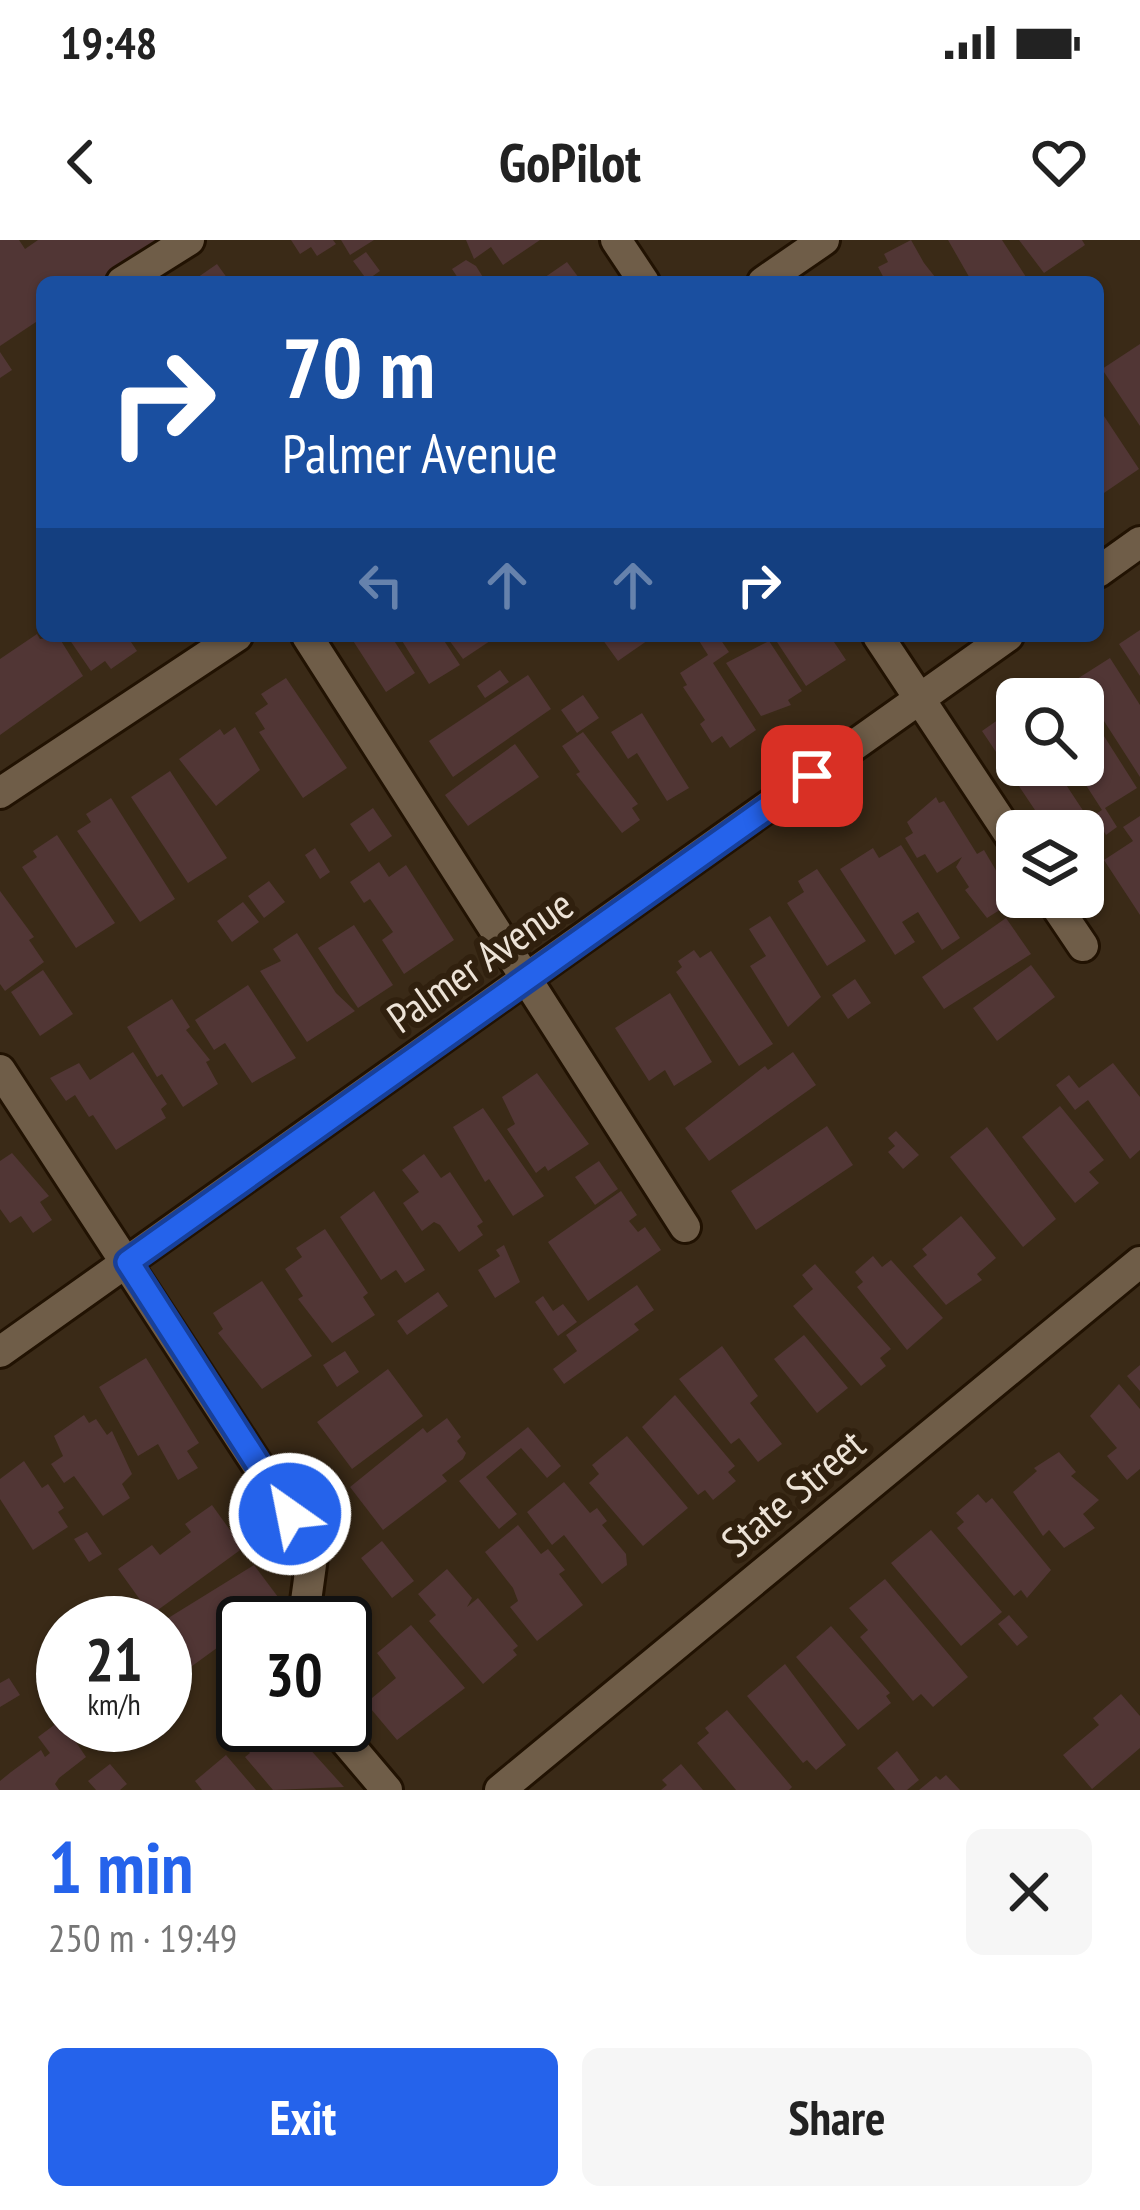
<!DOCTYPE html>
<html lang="en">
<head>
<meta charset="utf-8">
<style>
  body { margin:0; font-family:"PT Sans Narrow",sans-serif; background:#f6f6f6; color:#222; height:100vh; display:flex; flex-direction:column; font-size:45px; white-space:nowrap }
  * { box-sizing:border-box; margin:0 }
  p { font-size:39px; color:#767676 }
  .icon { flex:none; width:66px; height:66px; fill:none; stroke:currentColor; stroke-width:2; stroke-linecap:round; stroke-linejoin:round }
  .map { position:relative; height:1550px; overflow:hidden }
  .sheet { display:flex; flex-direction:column; background:#fff; flex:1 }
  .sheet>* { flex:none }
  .hud { position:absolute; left:36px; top:36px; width:1068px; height:366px; border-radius:18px; box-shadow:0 3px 9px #0004; background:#1a4fa0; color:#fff; overflow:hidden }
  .buttons { position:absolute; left:996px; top:438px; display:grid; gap:24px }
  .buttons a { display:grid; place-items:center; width:108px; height:108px; border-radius:18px; background:#fff; box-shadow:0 3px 9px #0004; font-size:60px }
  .speed { position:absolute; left:36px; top:1356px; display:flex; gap:24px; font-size:60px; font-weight:700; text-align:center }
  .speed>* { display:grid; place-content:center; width:156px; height:156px; border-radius:50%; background:#fff; box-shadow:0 3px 9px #0004; line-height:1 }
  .speed small { font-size:30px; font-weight:400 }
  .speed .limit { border:6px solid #111; border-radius:18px; background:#fff; color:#111 }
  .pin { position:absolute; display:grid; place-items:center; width:102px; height:102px; color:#fff; margin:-51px; border-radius:24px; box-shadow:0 6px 18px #0006 }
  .me { position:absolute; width:132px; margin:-66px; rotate:327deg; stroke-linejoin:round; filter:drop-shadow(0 0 9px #0008) }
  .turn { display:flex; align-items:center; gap:42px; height:252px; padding:0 48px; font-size:54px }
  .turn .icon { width:156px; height:156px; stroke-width:2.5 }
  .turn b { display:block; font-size:84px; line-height:102px }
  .lanes { display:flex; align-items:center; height:114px; padding:0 48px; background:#0003; justify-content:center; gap:60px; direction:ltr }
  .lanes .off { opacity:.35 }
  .round { display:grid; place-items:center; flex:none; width:126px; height:126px; border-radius:18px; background:#f6f6f6 }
  .summary { display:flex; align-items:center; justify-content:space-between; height:204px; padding:0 48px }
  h1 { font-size:72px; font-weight:700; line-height:90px; color:#2563eb }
  .button { display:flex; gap:24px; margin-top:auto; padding:24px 48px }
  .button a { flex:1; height:138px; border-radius:18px; background:#2563eb; color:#fff; font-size:48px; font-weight:700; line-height:138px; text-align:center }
  .button a+a { background:#f6f6f6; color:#222 }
  .status { display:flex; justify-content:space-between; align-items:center; height:84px; padding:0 60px; background:#fff; direction:ltr }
  .status svg { height:33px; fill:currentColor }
  header { display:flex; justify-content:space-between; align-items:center; height:156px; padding:0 48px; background:#fff; font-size:54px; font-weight:700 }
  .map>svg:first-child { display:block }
</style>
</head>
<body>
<div class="status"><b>19:48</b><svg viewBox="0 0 49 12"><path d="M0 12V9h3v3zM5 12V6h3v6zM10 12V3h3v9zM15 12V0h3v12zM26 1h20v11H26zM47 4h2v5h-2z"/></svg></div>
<header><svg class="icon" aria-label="back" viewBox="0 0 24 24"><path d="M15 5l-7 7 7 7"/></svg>GoPilot<svg class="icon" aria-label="heart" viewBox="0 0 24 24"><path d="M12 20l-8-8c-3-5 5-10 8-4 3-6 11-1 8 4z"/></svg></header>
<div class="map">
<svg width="1140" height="1550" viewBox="0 0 1140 1550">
  <rect width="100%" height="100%" fill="#3a2a17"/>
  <path fill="#513635" d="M0,0H19L25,9L38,0H161L97,42H42V78L0,106Z
    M291,0H333L336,4L317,16L311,7L300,14Z
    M341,0H374L350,15Z
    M466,0H540L503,25L491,7L474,19Z
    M911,0L924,23L939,42H886L878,27L888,22L884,14Z
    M948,0H1002L1026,37L1018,42H972Z
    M1019,0H1082L1085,5L1044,33Z
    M366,12L380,31L367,40L353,21Z
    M466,20L476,26L486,42H453L458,38L452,29Z
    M567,22L582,42H538Z
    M217,24L230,42H191Z
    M1140,104V186L1102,129Z
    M0,112L12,130L0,138Z
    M1098,167L1139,229L1101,255L1098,251Z
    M1140,390V436L1119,404Z
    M37,394L40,399L58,396L83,436L0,495V419Z
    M67,396H127L137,411L111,429L105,421L91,431Z
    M350,396H391L415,433L386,452Z
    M399,396H441L460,425L429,444Z
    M446,396H491L493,399L463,419Z
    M600,396H654L618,421Z
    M696,396H718L729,412L713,423L756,490L730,508L722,496L712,503L700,484L705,480L683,447L687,445L680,433L708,415Z
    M786,396H830L846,420L806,446L777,402Z
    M769,401L802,451L788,460L791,465L761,476L726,423Z
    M1110,418L1140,465V537L1077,439Z
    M500,430L509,442L485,458L477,446Z
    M528,435L551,469L453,537L429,501Z
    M286,438L347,528L303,558L259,492L265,489L255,473L268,464L261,454Z
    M1069,442L1080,459H1042Z
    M583,455L599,478L577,493L561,470Z
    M1083,463L1137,548L1105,568L1117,587L1106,595L1094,575L1102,570L1073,525H1083Z
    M642,473L689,548L667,561L637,513L628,519L611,492Z
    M1002,477L1009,487L1017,481V525H1053L1084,572L1057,591H1049L982,491Z
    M235,487L260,530L216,566L179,519L220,489L224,495Z
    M583,492L638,564L632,568L640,580L622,593L576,534L580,532L562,506Z
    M515,504L539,537L468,586L445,555Z
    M170,531L227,618L188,643L131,557Z
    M936,557L939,563L944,561L977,614L984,610L1014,661L987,678L965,650L969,647L956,627L962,617L937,633L925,614L917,618L905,598L913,593L907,582Z
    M111,558L175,659L140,682L77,591L91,582L86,574Z
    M373,568L392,596L369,612L350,584Z
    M1140,576V675L1104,620L1133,601L1123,587Z
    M57,595L115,683L76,708L22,627L37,617L33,611Z
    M901,605L960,698L942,710L918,672L902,682L915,702L895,715L840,629L873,608L879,618Z
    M315,608L330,632L320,639L305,615Z
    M379,622L389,637L406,625L454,700L404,734L382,700L393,692L370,659L364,663L350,642Z
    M817,629L866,701L827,726L787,663L804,652L798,641Z
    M269,641L285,662L264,678L248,656Z
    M0,651L34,697L29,700L44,722L5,751L0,744Z
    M243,662L259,682L232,702L217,681Z
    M770,676L821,757L788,787L750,726L766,716L749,689Z
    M1006,678L1031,714L944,769L922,737Z
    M354,685L393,745L358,768L318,708Z
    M297,693L336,753L355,771L307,802L260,731L281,721L273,709Z
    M694,710L700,718L711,711L773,804L739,826L676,732L682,727L678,721Z
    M1031,725L1055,757L997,801L973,768Z
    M43,730L73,774L40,796L11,752Z
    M855,739L871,763L848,779L832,755Z
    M248,745L296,818L252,843L225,803L214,810L195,780Z
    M670,753L712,822L674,846L665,830L649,841L615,788Z
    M172,759L190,787L186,790L210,820L206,822L218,844L183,867L162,834L157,837L127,787Z
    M133,812L167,864L161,869L166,878L116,910L93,875L89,877L75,855L66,861L50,838L79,823L90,840Z
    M793,812L816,845L709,921L685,888L765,826L768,830Z
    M1113,823L1140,857V910L1130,919L1088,860L1075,870L1056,845L1069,835L1079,848Z
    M537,833L589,904L548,931L545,926L536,933L507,889L515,884L502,857Z
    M1060,866L1104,920L1089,932L1099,943L1075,963L1022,897Z
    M483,868L544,956L513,976L489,939L485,942L453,887Z
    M827,886L853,925L756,990L731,951Z
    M987,887L1056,979L1023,1007L950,917Z
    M896,891L919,915L903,929L888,912L895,906L888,898Z
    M12,913L49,956L40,962L52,980L33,993L21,976L10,983L0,969V921Z
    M424,914L441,938L450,932L483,982L477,986L483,995L459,1012L440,985L434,982L422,991L403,963L419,952L402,930Z
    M599,921L618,949L595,965L575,937Z
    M374,951L425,1030L405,1043L396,1030L381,1040L340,977Z
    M621,951L637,975L629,981L638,992L645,987L661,1010L588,1061L548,1002Z
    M961,976L996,1018L977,1034L982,1040L946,1065L913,1026L927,1015L922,1009Z
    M325,989L368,1053L363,1057L375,1075L332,1103L298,1059L303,1056L285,1029L302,1017L296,1008Z
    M504,1005L520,1042L495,1058L478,1030L500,1016L496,1010Z
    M873,1016L882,1027L891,1020L943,1078L907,1110L857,1047L863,1042L855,1032Z
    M815,1024L891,1109L880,1118L886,1126L861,1146L793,1066L813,1049L802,1035Z
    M262,1041L312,1116L262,1149L218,1093L223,1089L213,1073Z
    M637,1045L654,1070L634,1084L639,1090L564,1144L553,1129L577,1111L566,1095Z
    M438,1052L448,1066L407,1095L397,1081Z
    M543,1056L553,1071L563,1064L577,1082L558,1096L535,1062Z
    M804,1095L848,1148L817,1173L774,1119Z
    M722,1106L758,1156L750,1163L782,1204L758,1222L739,1198L731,1204L679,1139Z
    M345,1111L359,1132L337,1147L323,1125Z
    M146,1118L199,1203L187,1211L198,1228L178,1240L158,1204L138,1216L99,1147Z
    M1140,1125V1151L1127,1136Z
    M388,1129L423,1176L352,1229L317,1182Z
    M1119,1144L1140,1169V1229L1127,1240L1107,1216L1117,1208L1090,1176Z
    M675,1155L735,1226L728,1232L736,1241L713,1260L705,1250L698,1255L642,1187Z
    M84,1175L89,1183L96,1179L107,1195L112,1191L132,1234L122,1244L130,1258L103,1276L74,1236L64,1243L51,1224L63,1216L54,1196Z
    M447,1178L461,1197L457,1201L466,1213L463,1219L442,1235L447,1241L383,1290L350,1247L423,1188L427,1193Z
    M528,1187L561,1226L547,1238L521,1208L486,1237L517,1274L499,1289L459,1241Z
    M627,1196L688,1268L643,1306L589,1243L599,1234L592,1225Z
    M1059,1212L1076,1232L1071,1236L1099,1260L1083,1274L1095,1288L1064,1308L1049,1290L1043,1296L1013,1252L1037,1231L1034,1228Z
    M24,1221L42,1248L48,1244L64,1268L58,1272L68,1287L33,1310L0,1259V1239Z
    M564,1242L590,1273L597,1268L607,1281L602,1285L626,1314L627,1325L602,1344L564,1295L552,1305L527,1272Z
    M978,1254L986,1263L992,1258L1051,1330L1027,1358L1021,1350L1014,1356L957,1288L964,1282L956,1273Z
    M212,1265L243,1308L151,1375L118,1329L152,1305L160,1315L191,1292L185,1284Z
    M518,1285L541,1314L548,1309L565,1330L559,1334L583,1365L537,1401L510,1367L518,1361L513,1348L485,1312Z
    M931,1290L1002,1372L961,1406L891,1323Z
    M87,1292L102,1314L89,1322L74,1299Z
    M382,1301L414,1341L392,1358L361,1318Z
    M254,1325L281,1361L243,1383V1389L188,1429L184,1424L167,1436L165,1380Z
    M447,1329L472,1358L467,1367L478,1358L518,1406L513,1410L517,1415L483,1444L429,1381L436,1375L418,1354Z
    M885,1339L968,1437L933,1467L921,1454L913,1461L860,1397L868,1390L849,1368Z
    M1009,1375L1028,1397L1017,1406L998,1384Z
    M411,1385L465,1448L397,1500L366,1463L396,1438L377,1413Z
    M831,1386L890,1453L886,1456L891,1463L858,1490L796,1417Z
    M241,1411H243V1448L235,1446Z
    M785,1424L846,1505L816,1530L807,1520L803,1523L747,1456Z
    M9,1438L20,1455L0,1467V1443Z
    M1121,1454L1140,1476V1508L1092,1549L1063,1515L1099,1485L1093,1478Z
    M727,1470L792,1547L789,1550H736L697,1503L709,1493L705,1488Z
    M61,1480L86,1517L59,1538L55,1544L59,1550H0V1541L11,1532L41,1510L45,1517L50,1513L38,1497Z
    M258,1485H288L344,1547L273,1550L245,1517L250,1513L240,1501Z
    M897,1511L919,1540L907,1550H895L877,1528Z
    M226,1515L256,1550H202L195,1541Z
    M110,1524L127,1544L120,1550H96L88,1541Z
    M681,1524L703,1550H661L667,1545L662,1540Z
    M946,1535L960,1550H919L936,1536L940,1540Z"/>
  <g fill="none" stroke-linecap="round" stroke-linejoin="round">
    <g stroke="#211202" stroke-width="36">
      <path id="minor" d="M616,0L644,42
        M122,42L189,0
        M763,42L824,0
        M1098,332L1140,302
        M307,396L685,987
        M878,396L1017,606
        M0,553L237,396
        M1050,657L1083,706
        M0,830L313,1310L303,1383
        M0,1112L1008,396
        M332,1485L387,1550
        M500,1550L1140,1022"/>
    </g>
    <use href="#minor" stroke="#6f5d48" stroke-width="30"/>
  </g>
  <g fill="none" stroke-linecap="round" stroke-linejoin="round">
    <g stroke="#184099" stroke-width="30">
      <path id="route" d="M290,1274L128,1022L812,536"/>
    </g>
    <use href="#route" stroke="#2563eb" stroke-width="21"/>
  </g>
  <g text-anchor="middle" stroke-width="12" stroke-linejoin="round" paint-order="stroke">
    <g font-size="42" fill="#ede3d7" stroke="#30200e">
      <text transform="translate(480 721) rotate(-35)" y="15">Palmer Avenue</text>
      <text transform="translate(793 1253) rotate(-40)" y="15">State Street</text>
    </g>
  </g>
</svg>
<div class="buttons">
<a><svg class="icon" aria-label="search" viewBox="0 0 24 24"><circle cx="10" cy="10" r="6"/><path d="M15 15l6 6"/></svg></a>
<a><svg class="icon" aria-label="layers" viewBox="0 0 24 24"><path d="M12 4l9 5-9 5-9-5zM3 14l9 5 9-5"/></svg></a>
</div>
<div class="speed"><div>21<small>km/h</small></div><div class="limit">30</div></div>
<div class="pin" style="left:812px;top:536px;background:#d93025"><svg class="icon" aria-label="arrive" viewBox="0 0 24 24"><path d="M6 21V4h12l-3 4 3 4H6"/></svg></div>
<svg class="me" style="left:290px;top:1274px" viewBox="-20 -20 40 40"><circle r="17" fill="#2563eb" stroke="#fff" stroke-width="3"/><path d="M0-11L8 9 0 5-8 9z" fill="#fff"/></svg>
<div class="hud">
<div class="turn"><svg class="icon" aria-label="right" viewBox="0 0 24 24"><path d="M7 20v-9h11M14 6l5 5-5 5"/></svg><div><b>70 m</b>Palmer Avenue</div></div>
<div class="lanes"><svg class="icon off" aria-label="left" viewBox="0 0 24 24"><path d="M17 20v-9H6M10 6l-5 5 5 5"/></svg><svg class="icon off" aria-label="ahead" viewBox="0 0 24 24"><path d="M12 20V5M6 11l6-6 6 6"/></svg><svg class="icon off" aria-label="ahead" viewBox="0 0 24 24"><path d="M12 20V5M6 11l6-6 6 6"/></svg><svg class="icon" aria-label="right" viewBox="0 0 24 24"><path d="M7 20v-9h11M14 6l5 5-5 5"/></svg></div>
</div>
</div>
<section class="sheet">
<div class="summary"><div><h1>1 min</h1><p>250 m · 19:49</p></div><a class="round"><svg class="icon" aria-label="close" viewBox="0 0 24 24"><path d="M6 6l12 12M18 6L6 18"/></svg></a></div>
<div class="button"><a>Exit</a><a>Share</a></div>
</section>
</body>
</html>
